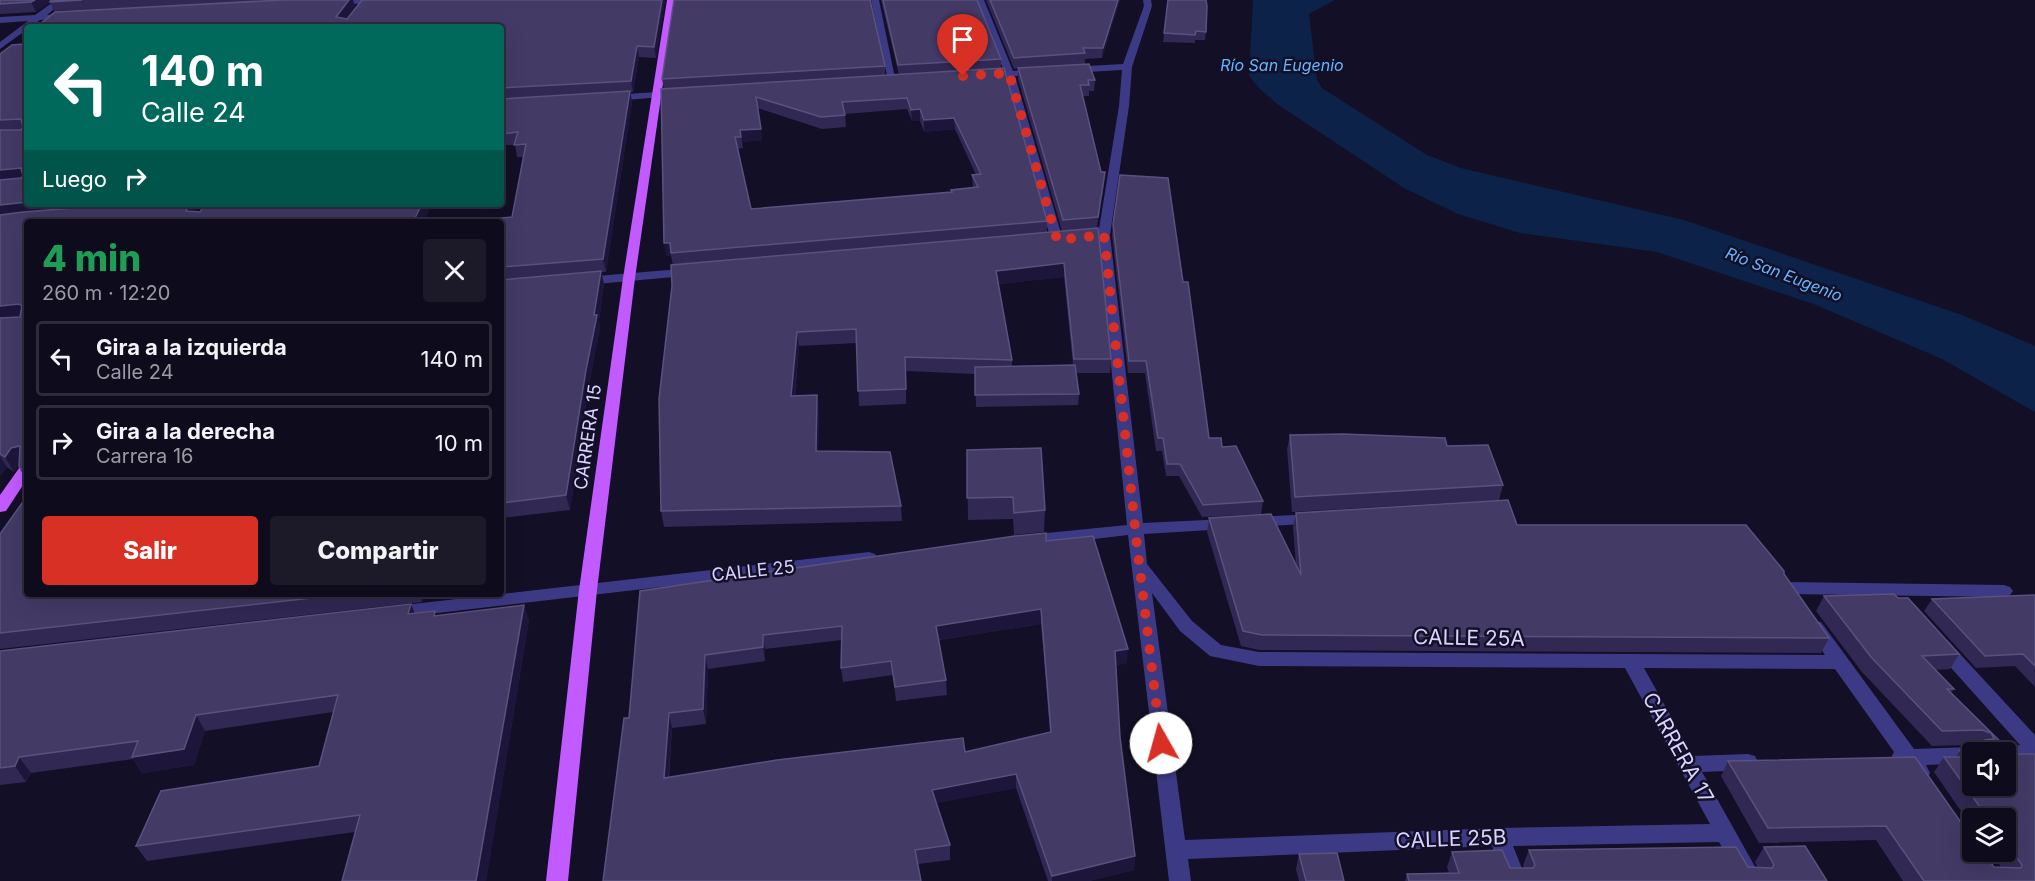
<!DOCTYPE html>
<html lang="es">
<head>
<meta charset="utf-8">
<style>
  body { margin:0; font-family:Inter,sans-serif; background:#1c1929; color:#f1f3f6; height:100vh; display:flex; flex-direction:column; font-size:22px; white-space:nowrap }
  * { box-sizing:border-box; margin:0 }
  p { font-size:20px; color:#9b9ba3 }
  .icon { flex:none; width:33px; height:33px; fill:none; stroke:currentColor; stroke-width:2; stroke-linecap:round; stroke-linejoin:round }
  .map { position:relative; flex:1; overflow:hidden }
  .panel { position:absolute; left:24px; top:219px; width:480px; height:378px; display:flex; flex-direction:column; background:#0e0b1c; border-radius:6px; box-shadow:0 6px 24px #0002,0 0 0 2px #2e2b3b }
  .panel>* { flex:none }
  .banner { position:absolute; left:24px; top:24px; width:480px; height:183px; border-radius:6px; box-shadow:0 6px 24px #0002,0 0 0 2px #2e2b3b; background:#00695c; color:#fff; overflow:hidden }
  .buttons { position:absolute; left:1962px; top:742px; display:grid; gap:12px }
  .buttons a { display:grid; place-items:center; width:54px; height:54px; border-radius:6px; background:#0e0b1c; box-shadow:0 6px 24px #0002,0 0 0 2px #2e2b3b; font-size:30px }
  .pin { position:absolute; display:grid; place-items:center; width:51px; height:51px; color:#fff; margin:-62px -26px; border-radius:50% 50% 50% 0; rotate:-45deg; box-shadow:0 0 6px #0007 }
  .pin .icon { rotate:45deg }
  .me { position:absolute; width:66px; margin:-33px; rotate:353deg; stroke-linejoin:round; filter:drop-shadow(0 0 4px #0008) }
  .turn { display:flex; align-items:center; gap:21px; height:126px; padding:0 18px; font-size:27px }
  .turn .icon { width:78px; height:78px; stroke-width:2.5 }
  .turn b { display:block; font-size:42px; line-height:51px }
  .then { display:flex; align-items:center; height:57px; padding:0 18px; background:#0003; gap:12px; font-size:22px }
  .round { display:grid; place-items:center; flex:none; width:63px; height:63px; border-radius:6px; background:#1c1929 }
  .headline { display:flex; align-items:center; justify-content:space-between; height:102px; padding:0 18px }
  h1 { font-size:36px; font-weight:800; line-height:45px; color:#1e9e55 }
  .cta { display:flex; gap:12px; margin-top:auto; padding:12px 18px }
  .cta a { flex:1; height:69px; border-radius:6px; background:#d93025; color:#fff; font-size:24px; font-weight:800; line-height:69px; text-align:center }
  .cta a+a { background:#1c1929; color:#f1f3f6 }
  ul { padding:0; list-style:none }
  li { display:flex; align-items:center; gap:18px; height:75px; margin:0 12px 9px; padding:0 6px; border:3px solid #2e2b3b; border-radius:6px }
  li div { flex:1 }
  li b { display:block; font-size:22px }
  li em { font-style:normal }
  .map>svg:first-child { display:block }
</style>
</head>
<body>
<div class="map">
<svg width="2035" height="881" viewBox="0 0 2035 881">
  <rect width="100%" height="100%" fill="#130f26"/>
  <path fill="#0c2248" d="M1253,0H1335L1309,14L1317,80L1322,88L1427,155L1461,168L1684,220L1962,315L2035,346V412L1942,359L1816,305L1657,252L1520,233L1458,214L1404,188L1277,104L1260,89L1249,76Z"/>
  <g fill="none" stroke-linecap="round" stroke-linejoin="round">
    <path fill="#3d3a85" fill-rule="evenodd" d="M56,0H65L47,15L67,13L71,16L70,18L40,20L0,49V42L28,21L0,23V17L35,15Z
      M345,0H395L391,2L334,5L330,3Z
      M871,0H879L896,83L888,81Z
      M976,0H984L1013,71L1037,69L1042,72L1037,75L1015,76L1063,240L1061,243H1053L1051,240L1005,77L986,78L981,75L986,72L1004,71Z
      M1143,0H1151L1152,6L1132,67L1129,106L1110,235L1143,523L1227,519L1233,520L1235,524L1233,528L1227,529L1144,534L1147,564L1192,621L1221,645L1259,652L1825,655L1806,627L1809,622L1815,621L1821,622L1914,749L1972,747L1979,749L1981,753H1972V763L1926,765L1930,773L1927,779C1914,783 1911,776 1904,766L1894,764L1891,758L1894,752L1835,669L1644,668L1693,756L1748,754L1755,756L1758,762L1755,768L1748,770L1702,772L1763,881H1741L1719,842L1513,846L1527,881H1505L1492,846L1188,859L1191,881H1169L1128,535L1027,547L1021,545L1019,541L1021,537L1027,535L1127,525L1098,235L1119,106L1122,70L1070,73L1065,70L1070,67L1123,64L1144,6ZM1152,593L1180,631L1210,656L1259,666L1625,668L1710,824L1499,828L1185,840Z
      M672,91L677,94L675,96L612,101L607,98L612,95Z
      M216,204L215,207L211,208L176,211L170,208L176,205Z
      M692,268L696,269L698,272L696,275L585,285L579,281L585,277Z
      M1314,514L1320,515L1322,519L1320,523L1254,527L1248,526L1246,522L1248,518L1254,517Z
      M869,552L875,554L877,558L875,562L395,618L389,616L386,612L389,608L395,606Z
      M1787,582L2004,585L2010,587L2013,591L2010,595L2004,597L1787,594L1781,592L1778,588L1781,584Z
      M1942,639L1948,641L2035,735V760L2006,761V753H1996L1999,747L2020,745L1936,651L1933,646L1936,641Z"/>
    <path fill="#c25bff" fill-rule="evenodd" d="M667,0H675L635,278L597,590L568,881H546L579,590L623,278Z
      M27,462V479L6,511L0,512V495L22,464Z"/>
  </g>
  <path fill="#312854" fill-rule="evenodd" d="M0,0H349L355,6L346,19H347L362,0H665L656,58L639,57L633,92H630L632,102L606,272H601L604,284L599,320L600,328L589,384L570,510L501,518V222L512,217L523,157H517L515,145H501V27H36L168,6L54,11L50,2L36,12L0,14Z
    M881,0H977L1001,59V69L1047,221V233L1062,231L1018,79V68L1014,69L986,0H1120L1102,58L1085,59V64L1095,80L1094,91H1089V96H1083L1104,184L1097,228L1111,359L1110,373H1076L1079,394L1078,405L976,407L975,374L906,371V404L859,406L857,343L799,346L795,396L819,409L818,451L901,506L902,521L664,527L661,511L673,265L671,256H666L664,89L662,79L885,66V76L899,75ZM757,108L822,129L846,127L845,114L907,109L912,121H920L924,132L955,129L976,175H972L973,187L951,190V192L751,209L737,149L743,148L742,142L762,140ZM1064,277L1073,365L1012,366V360L998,284Z
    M1168,0L1206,32L1205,40H1195V43L1163,42Z
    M24,44L27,204L200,212L205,204H432L423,222H27V481L19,467V464L14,472L7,467L0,476V54Z
    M1113,224L1183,282L1209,438L1222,447L1263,501L1261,514L1202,517L1179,476H1166L1162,451H1156L1145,373H1128L1112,235Z
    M1290,435L1447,446L1503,485L1499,500L1292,512L1287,449Z
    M967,450L1045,510L1044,532L1014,535L1013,519L968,520Z
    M1296,513L1517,525L1784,574L1829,638L1821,653L1259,650L1241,646L1207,532L1209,518L1296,566L1293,527Z
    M0,534L27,594H424L422,602L0,649Z
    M1046,541L1127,663L1116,665L1120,737L1135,856L1134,870L1089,881H1048L1016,788L936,803L950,845V860L918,864L603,881L629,718L640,591ZM1041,624L1050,732L965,752L669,778L672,728L706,724L708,669L765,661V649L842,640L841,668L843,682L893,675L896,701L947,695L946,680L939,640Z
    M2035,595V687L2015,666L1976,668L1924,611L1932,599Z
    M1824,596L1959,654L1950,669L1936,670L1954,689L1951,693L2013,754L2035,881H1903L1876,840L1759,843L1721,776L1728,761L1994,867H2001L1991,852H2006V819H1972V827L1934,772L1944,757H1956L1960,751L1978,750L1980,748L1972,745L1932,746L1862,672L1816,611Z
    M524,605L529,620L486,881H342L355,832L147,861L136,846L319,766L333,712L205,731L194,765L142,773L133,759L31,773L26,782L0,785V651L415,613L437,616Z
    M1764,847L1827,881H1405L1407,874L1449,873L1447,867L1452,852L1510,868H1524L1523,865L1529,850L1758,868L1755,862Z
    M1299,854L1344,881H1299L1296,869Z"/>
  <path fill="#1d163a" d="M35,0H53L36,12L31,2Z
    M349,0H353L355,6L340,27L336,17Z
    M662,0H665L656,58L654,47Z
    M1118,0H1120L1102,58L1103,48Z
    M637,46L639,57L633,92L631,81Z
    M630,91L632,102L606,272L603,259Z
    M920,109V121H912L911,110Z
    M954,118L955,129L924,132V120Z
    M761,129L762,140L742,142L740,130Z
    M21,168L27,180L0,182V170Z
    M1105,172L1104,184L1097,230L1098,217Z
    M27,202V204H157L0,218V205Z
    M190,204H195L198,211H186Z
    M422,204H432L423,222H413Z
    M664,243H670L671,256H666Z
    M1064,263V277L996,284V271Z
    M601,271L604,284L599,320L600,328L589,384L570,510L566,495Z
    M19,304L27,318L0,321V306Z
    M797,332L799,346L793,411L791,396Z
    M817,395L819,409L818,466L816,451Z
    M20,446V463L14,472L5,457L11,448Z
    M0,456L7,467L0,476Z
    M419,594H424L422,602Z
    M411,604L417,619L408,614Z
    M524,605L529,620L486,881H476Z
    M1041,609V624L937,640L936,626Z
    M763,635L765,649V661L763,647Z
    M1128,649L1127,663L1114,666L1115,651Z
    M705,655L708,669L706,724L703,709Z
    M669,713L672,728L667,793L664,778Z
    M196,715L205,731L194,765L142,773L132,757Z
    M19,757L31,773L26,782L15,766Z
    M1016,774V788L933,804L932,790Z
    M1135,856L1134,870L1089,881H1052V876Z"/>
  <path fill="#433a66" stroke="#5a527e" stroke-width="1.5" fill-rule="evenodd" d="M0,0H35L31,2L0,4Z
    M51,0H82L50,2Z
    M282,0H349L336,17L347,19L362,0H662L654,47L637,46L631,81L501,88V27H36L55,12Z
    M674,0H870L885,66L662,79Z
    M883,0H977L1001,59L898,65Z
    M990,0H1118L1103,48H1083L1085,53L1014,58Z
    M1168,0H1206L1207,6L1206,32L1196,31L1195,35L1164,33Z
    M27,34V202L0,205V180L21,178L23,176L21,168L0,170V130H21L23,127L21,119L0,120V54L12,45L24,44V36Z
    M1089,64L1095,80H1088L1089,85H1080L1101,172H1105L1098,217L1063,220L1018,68Z
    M1004,68L1047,221L671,253L670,243H664L661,89ZM756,97L821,117L845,115L842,102L907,98L911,110L920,109L924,120L954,118L981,174L972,175L978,187L951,190L952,192L751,209L735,137H741L740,130L761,129Z
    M630,91L603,259L501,267V222H457L512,217L526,144L514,145L518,132L501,134V99Z
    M1120,175L1168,178L1183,282H1188L1209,438H1221L1222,447L1236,446L1263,501L1203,505L1180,464H1167L1163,438H1158L1146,361H1129L1113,224Z
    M125,204H190L186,211L200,212L205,204H422L413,222H27V473L19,467L20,446L11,448L5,457L0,454V318L20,317L22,306L19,304L0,306V215L23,212Z
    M1098,228L1111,359H1074L1064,263L996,271L1012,360L905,357L906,389L858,391L856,329L797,332L791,396L817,395L816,451L890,452L901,506L661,511L659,399L672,286L671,265Z
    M601,271L594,315H597L586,370L566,495L501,503V280Z
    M1075,365L1079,394L975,395V367Z
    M1343,434L1445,438L1447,446L1488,445L1503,485L1295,497L1290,435Z
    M1041,448L1045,510L1014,513L1013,497L967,498V450Z
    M27,496V594H347L0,633V534Z
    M1508,500L1517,525H1746L1784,571V574L1829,638L1262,635L1243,631L1209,518L1271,514L1301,575L1296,513Z
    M1046,533V541L1093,536L1128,649L1115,651L1120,737L1135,856L1052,876L1016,774L932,790L950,845L915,850L921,881H603L624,718H629L640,591L1015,536ZM1041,609L1051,732L965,752L963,738L777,760L664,778L669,713L703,709L705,655L763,647V635L842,626L841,668L891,661L895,687L946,680L936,626Z
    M1894,594L1898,598H1908L1959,654L1922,656L1954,689H1947L2013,754H2035V881H1924L1886,826L1768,828L1728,761L1915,757L1972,838V852H1983L1994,867L2021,868L2022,865L2006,842V819H1985V814L1944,757H1966L1960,751L1984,750L1985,740L1994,739L1991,733L1982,730L1942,731L1871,657L1824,596ZM1972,753H2006V786H1972Z
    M2035,595V666L2023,654L1985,656L1932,599Z
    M411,604L408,614L435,611L434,616L524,605L476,881H342L360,815L136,846L161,791L319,766L338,695L196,715L184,749L132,757L138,741L19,757L15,766L0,768V651Z
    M1805,846L1827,881H1409L1407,874L1459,873L1452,852L1502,850L1510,868H1533L1535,865L1529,850L1736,847L1748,867L1772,868L1774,865L1764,847Z
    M1337,853L1344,881H1306L1299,854Z"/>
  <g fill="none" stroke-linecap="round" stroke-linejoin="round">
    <path stroke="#d93025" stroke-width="10" stroke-dasharray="0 18" d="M963,76L1009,73L1057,240L1104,235L1137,546L1161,743"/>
  </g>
  <g text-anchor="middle" stroke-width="5" stroke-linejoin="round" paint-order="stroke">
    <g font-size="16" font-style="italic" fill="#62b6ff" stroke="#130f26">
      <text x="1282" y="71">Río San Eugenio</text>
      <text transform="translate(1784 274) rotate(21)" y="6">Río San Eugenio</text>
    </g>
    <g font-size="18" fill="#d9d4ff" stroke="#130f26">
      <text transform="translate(588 437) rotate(-82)" y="6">CARRERA 15</text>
      <text transform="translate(753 571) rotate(-6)" y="6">CALLE 25</text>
    </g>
    <g font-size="21" fill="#d9d4ff" stroke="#130f26">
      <text transform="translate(1469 638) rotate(1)" y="7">CALLE 25A</text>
      <text transform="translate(1678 748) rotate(61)" y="7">CARRERA 17</text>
      <text transform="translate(1451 839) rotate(-2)" y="7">CALLE 25B</text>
    </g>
  </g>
</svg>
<div class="buttons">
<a><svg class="icon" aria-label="sound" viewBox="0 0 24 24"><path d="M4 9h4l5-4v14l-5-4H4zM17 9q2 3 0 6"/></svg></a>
<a><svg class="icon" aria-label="layers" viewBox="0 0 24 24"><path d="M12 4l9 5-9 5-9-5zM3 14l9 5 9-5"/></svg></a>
</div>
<div class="pin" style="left:963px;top:76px;background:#d93025"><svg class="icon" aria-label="arrive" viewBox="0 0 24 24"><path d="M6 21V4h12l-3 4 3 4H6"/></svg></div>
<svg class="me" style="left:1161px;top:743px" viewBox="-20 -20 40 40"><circle r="19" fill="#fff"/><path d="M0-13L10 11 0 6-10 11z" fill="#d93025"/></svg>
<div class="banner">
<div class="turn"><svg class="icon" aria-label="left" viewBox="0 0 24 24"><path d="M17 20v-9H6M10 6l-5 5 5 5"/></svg><div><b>140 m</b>Calle 24</div></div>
<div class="then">Luego<svg class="icon" aria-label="right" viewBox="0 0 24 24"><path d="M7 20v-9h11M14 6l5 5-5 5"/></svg></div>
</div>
<section class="panel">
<div class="headline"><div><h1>4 min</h1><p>260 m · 12:20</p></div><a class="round"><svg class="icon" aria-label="close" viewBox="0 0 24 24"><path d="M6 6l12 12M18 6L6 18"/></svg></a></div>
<ul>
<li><svg class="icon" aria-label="left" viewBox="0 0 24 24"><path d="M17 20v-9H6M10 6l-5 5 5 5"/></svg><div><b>Gira a la izquierda</b><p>Calle 24</p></div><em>140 m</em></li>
<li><svg class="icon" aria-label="right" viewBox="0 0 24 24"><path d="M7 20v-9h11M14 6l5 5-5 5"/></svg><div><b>Gira a la derecha</b><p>Carrera 16</p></div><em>10 m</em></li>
</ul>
<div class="cta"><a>Salir</a><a>Compartir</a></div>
</section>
</div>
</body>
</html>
